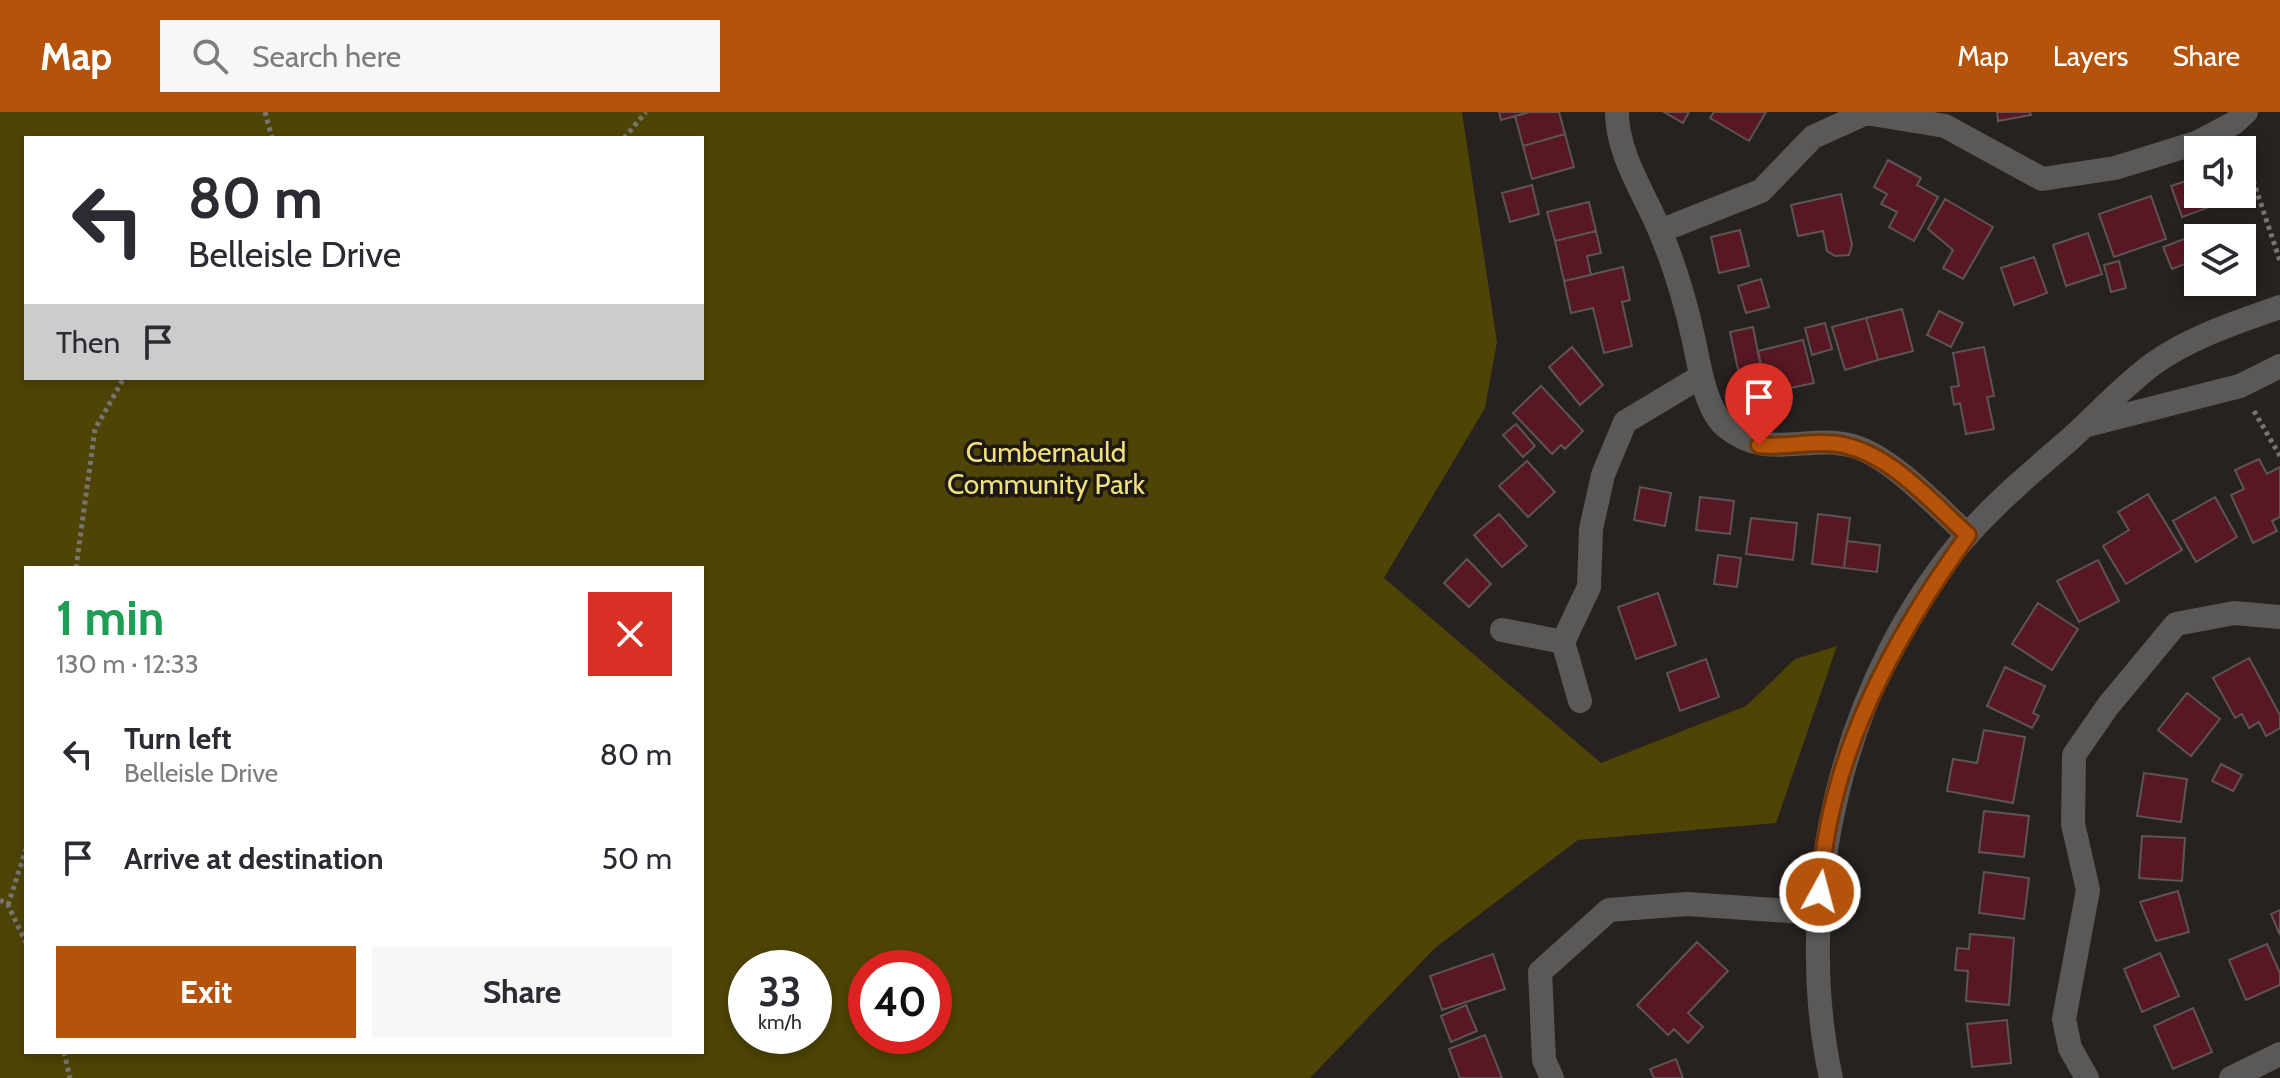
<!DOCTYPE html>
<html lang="en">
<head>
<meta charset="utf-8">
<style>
  body { margin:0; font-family:Cabin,sans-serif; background:#f7f7f7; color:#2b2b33; height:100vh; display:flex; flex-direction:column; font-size:30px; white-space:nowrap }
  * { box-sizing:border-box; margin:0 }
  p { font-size:26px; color:#7c7c81 }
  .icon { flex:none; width:44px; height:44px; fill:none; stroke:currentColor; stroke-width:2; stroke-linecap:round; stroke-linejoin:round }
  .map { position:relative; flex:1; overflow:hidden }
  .drawer { position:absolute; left:24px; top:454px; width:680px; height:488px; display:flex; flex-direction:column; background:#fff; border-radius:0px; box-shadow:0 4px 12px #0003 }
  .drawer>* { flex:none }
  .top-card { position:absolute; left:24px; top:24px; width:680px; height:244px; border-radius:0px; box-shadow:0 4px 12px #0003; background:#fff; color:#2b2b33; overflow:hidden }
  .fabs { position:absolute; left:2184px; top:24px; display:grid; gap:16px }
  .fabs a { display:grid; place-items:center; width:72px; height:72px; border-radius:0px; background:#fff; box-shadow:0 4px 12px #0003; font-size:40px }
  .speed { position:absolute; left:728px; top:838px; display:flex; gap:16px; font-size:40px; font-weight:700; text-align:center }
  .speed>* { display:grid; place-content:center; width:104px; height:104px; border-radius:50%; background:#fff; box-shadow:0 4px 12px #0003; line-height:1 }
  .speed small { font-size:20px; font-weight:400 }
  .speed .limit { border:12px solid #d22; background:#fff; color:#111 }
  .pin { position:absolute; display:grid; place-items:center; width:68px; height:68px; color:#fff; margin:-82px -34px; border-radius:50% 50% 50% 0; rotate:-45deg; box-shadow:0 0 8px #0007 }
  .pin .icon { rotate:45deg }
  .me { position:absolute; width:88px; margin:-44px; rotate:7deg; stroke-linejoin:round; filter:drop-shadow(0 0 6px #0008) }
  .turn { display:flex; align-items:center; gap:28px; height:168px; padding:0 32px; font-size:36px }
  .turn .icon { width:104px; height:104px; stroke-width:2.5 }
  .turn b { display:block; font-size:56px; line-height:68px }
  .then { display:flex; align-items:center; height:76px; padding:0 32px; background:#0003; gap:16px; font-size:30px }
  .round { display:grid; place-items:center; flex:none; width:84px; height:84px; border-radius:0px; background:#f7f7f7 }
  .summary { display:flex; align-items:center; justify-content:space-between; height:136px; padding:0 32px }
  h1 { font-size:48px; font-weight:700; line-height:60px; color:#1e9e55 }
  .button { display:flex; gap:16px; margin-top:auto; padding:16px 32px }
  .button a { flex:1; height:92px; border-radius:0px; background:#b45309; color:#fff; font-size:32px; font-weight:700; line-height:92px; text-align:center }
  .button a+a { background:#f7f7f7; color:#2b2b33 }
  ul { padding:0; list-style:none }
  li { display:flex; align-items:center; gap:24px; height:104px; padding:0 32px }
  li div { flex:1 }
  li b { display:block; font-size:30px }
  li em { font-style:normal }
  header { display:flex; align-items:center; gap:48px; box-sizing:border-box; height:112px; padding:0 40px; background:#b45309; color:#fff }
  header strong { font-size:38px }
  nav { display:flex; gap:44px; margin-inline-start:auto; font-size:28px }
  .search { width:560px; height:72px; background:#f7f7f7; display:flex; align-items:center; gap:20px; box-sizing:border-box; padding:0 28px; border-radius:0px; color:#7c7c81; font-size:30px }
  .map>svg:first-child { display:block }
</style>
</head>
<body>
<header>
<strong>Map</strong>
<div class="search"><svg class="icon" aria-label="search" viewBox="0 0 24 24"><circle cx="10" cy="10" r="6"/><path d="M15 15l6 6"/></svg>Search here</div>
<nav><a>Map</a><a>Layers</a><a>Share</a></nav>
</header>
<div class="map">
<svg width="2280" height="966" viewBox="0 0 2280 966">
  <rect width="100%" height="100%" fill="#27211f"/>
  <path fill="#4d4405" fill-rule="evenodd" d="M0,0H1462L1497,230L1485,296L1384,466L1601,651L1746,594L1795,547L1837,534L1776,711L1578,728L1435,836L1310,966H0ZM26,26H702V266H26ZM702,456V940H26V456ZM746,856H814V924H746ZM866,856H934V924H866Z"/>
  <path fill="#571824" stroke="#5c5455" stroke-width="2" d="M1499,0H1527V1L1501,8Z
    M1559,0L1565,22L1523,34L1515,4L1530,0Z
    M1664,0H1689L1683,11Z
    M1714,0H1766L1749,29L1710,6Z
    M1997,0H2030L2031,3L1998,9Z
    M1565,22L1574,55L1532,67L1523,34Z
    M1888,48L1921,66L1917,73L1938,85L1914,129L1889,115L1897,100L1881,92L1887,82L1874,75Z
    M2198,65V82H2215L2218,92L2182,105L2171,74Z
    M1532,73L1539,102L1510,110L1502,81Z
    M1841,82L1852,133L1849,143L1835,144L1827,139L1823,119L1798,124L1791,93Z
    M2151,84L2166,127L2114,145L2099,102Z
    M1945,87L1993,115L1963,167L1943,156L1953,138L1928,117Z
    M1589,90L1596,119L1555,129L1547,100Z
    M1740,118L1749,154L1719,161L1711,125Z
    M1596,119L1601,141L1587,144L1591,163L1564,169L1555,129Z
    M2088,121L2102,162L2066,174L2053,133Z
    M2189,125L2198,147L2172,157L2163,135Z
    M2034,145L2047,181L2014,193L2001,156Z
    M2119,149L2126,176L2111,180L2104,153Z
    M1623,155L1630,188L1622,190L1632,234L1604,241L1593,196L1571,201L1564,169Z
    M1761,167L1769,195L1746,201L1738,174Z
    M1902,197L1913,239L1878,248L1866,206Z
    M1939,199L1963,211L1951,235L1927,223Z
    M1866,206L1878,248L1845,258L1832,215Z
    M1825,211L1832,237L1812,243L1805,216Z
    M1753,215L1764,271L1742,276L1730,220Z
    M1803,228L1814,271L1768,281L1758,239Z
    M1572,235L1603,273L1580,293L1549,255Z
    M1984,235L1994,284L1987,285L1994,317L1966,322L1960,291L1954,293L1951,275L1959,274L1953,241Z
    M1541,274L1583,319L1565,337L1561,333L1552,342L1513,301Z
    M1516,312L1535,334L1523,345L1503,323Z
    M2259,347L2267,362L2280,355V405L2272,409L2277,419L2253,431L2231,383L2244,377L2235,358Z
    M1527,349L1555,380L1528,405L1499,374Z
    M1640,375L1671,381L1665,414L1634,408Z
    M2148,382L2182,438L2126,472L2103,434L2129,418L2118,400Z
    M1700,385L1734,389L1730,422L1696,418Z
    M2215,385L2237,425L2196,450L2173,409Z
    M1499,402L1527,434L1502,455L1474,423Z
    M1818,402L1850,406L1844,456L1812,452Z
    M1751,406L1797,411L1793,448L1746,442Z
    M1847,429L1880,433L1877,460L1844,456Z
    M1718,443L1741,446L1737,475L1714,472Z
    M1467,447L1491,472L1469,495L1444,471Z
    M2098,448L2119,489L2079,510L2057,469Z
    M1658,481L1676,533L1636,547L1618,495Z
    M2038,491L2078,517L2052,558L2012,532Z
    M2249,546L2280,603V616L2266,624L2259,610L2249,616L2242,602L2235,606L2213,566Z
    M1706,547L1719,585L1680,599L1667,561Z
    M2005,555L2045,574L2033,601L2039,604L2032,616L1987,594Z
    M2187,581L2220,607L2191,644L2158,618Z
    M1984,618L2025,625L2013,691L1947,679L1953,647L1977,651Z
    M2221,652L2242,663L2233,679L2212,669Z
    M2144,661L2187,667L2181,710L2137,704Z
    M1984,699L2029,704L2024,745L1979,740Z
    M2142,724L2185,726L2182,769L2139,766Z
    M1984,760L2029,766L2024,807L1979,801Z
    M2178,779L2189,820L2156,829L2140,790Z
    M2280,798V823L2271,802Z
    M1970,822L2014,826L2009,893L1966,889L1968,859L1955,858L1957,836L1969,837Z
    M1697,830L1728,859L1688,901L1703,915L1688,931L1674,917L1668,923L1637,893Z
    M2267,832L2280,861V873L2246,888L2229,848Z
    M2160,841L2179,884L2142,900L2124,857Z
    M1493,842L1505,877L1442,898L1430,864Z
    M1466,893L1477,919L1451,930L1441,904Z
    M2193,896L2212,940L2173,957L2154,914Z
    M2007,908L2011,951L1972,955L1967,912Z
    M1485,923L1502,966H1460L1449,937Z
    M1676,947L1683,966H1654L1650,957Z"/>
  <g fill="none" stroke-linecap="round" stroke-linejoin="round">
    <path stroke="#797472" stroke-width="5" stroke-dasharray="4 4" stroke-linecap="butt" d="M265,0L272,26
      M624,26L646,0
      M2243,38L2280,149
      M2254,299L2280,344
      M76,456L95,317L124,266
      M0,788L8,793L26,831
      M8,793L26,737
      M64,940L70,966"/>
    <path stroke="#5b5957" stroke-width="24" d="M1617,0C1617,42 1644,81 1660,119C1675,154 1686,192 1694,229C1699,253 1706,298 1725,314C1768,350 1807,321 1853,334C1892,345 1938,396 1968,423
      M1660,119L1761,79L1813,25L1866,1L1945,14L2042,67L2115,56L2196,31L2234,11L2246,0
      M2087,313L2240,274L2280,254
      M1502,518L1563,530
      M1580,589L1563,530L1589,475L1591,417L1603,363L1625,310L1700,265
      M1552,966L1544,948L1540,860L1609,798L1687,792L1818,801
      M1831,966C1791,783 1844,561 1970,420C2000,387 2034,358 2068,329C2097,303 2122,275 2153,252C2190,225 2238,210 2280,195
      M2087,966L2070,936L2064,907L2088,778L2073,712L2074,643L2108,594L2176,512L2234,501L2280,505
      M2231,966L2280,942"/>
  </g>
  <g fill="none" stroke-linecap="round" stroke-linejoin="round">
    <g stroke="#753606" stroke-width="20">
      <path id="route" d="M1759,333C1782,336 1803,330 1826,331C1883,332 1929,388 1968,423C1892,528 1827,647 1820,780"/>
    </g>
    <use href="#route" stroke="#b45309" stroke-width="14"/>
  </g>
  <g text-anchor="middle" stroke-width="7" stroke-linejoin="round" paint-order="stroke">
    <g font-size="28" fill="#f0e17c" stroke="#1e1816">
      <text x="1046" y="350">Cumbernauld<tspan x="1046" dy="32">Community Park</tspan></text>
    </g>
  </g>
</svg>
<div class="fabs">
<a><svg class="icon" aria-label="sound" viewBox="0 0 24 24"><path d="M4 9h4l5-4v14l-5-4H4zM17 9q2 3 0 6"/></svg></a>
<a><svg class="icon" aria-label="layers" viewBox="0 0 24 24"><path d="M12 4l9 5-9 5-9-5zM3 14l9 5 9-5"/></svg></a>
</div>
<div class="speed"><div>33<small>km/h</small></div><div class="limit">40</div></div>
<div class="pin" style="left:1759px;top:333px;background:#d93025"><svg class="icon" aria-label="arrive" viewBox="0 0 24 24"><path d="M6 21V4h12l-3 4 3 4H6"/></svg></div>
<svg class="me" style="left:1820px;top:780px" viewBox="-20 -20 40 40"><circle r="17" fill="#b45309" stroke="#fff" stroke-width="3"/><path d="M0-11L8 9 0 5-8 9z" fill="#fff"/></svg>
<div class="top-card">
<div class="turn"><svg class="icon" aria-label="left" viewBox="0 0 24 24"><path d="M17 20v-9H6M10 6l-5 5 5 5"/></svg><div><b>80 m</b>Belleisle Drive</div></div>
<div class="then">Then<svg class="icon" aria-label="arrive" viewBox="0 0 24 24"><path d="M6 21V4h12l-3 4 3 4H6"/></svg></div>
</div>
<section class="drawer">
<div class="summary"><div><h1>1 min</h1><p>130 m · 12:33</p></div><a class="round" style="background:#d93025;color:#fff"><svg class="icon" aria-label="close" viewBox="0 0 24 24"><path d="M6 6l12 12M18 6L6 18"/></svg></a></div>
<ul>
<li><svg class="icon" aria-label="left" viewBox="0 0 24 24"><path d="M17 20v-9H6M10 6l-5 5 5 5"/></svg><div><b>Turn left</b><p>Belleisle Drive</p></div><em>80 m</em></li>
<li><svg class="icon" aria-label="arrive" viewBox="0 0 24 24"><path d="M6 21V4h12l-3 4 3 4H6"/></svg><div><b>Arrive at destination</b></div><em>50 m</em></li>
</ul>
<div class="button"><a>Exit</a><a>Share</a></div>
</section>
</div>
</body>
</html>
